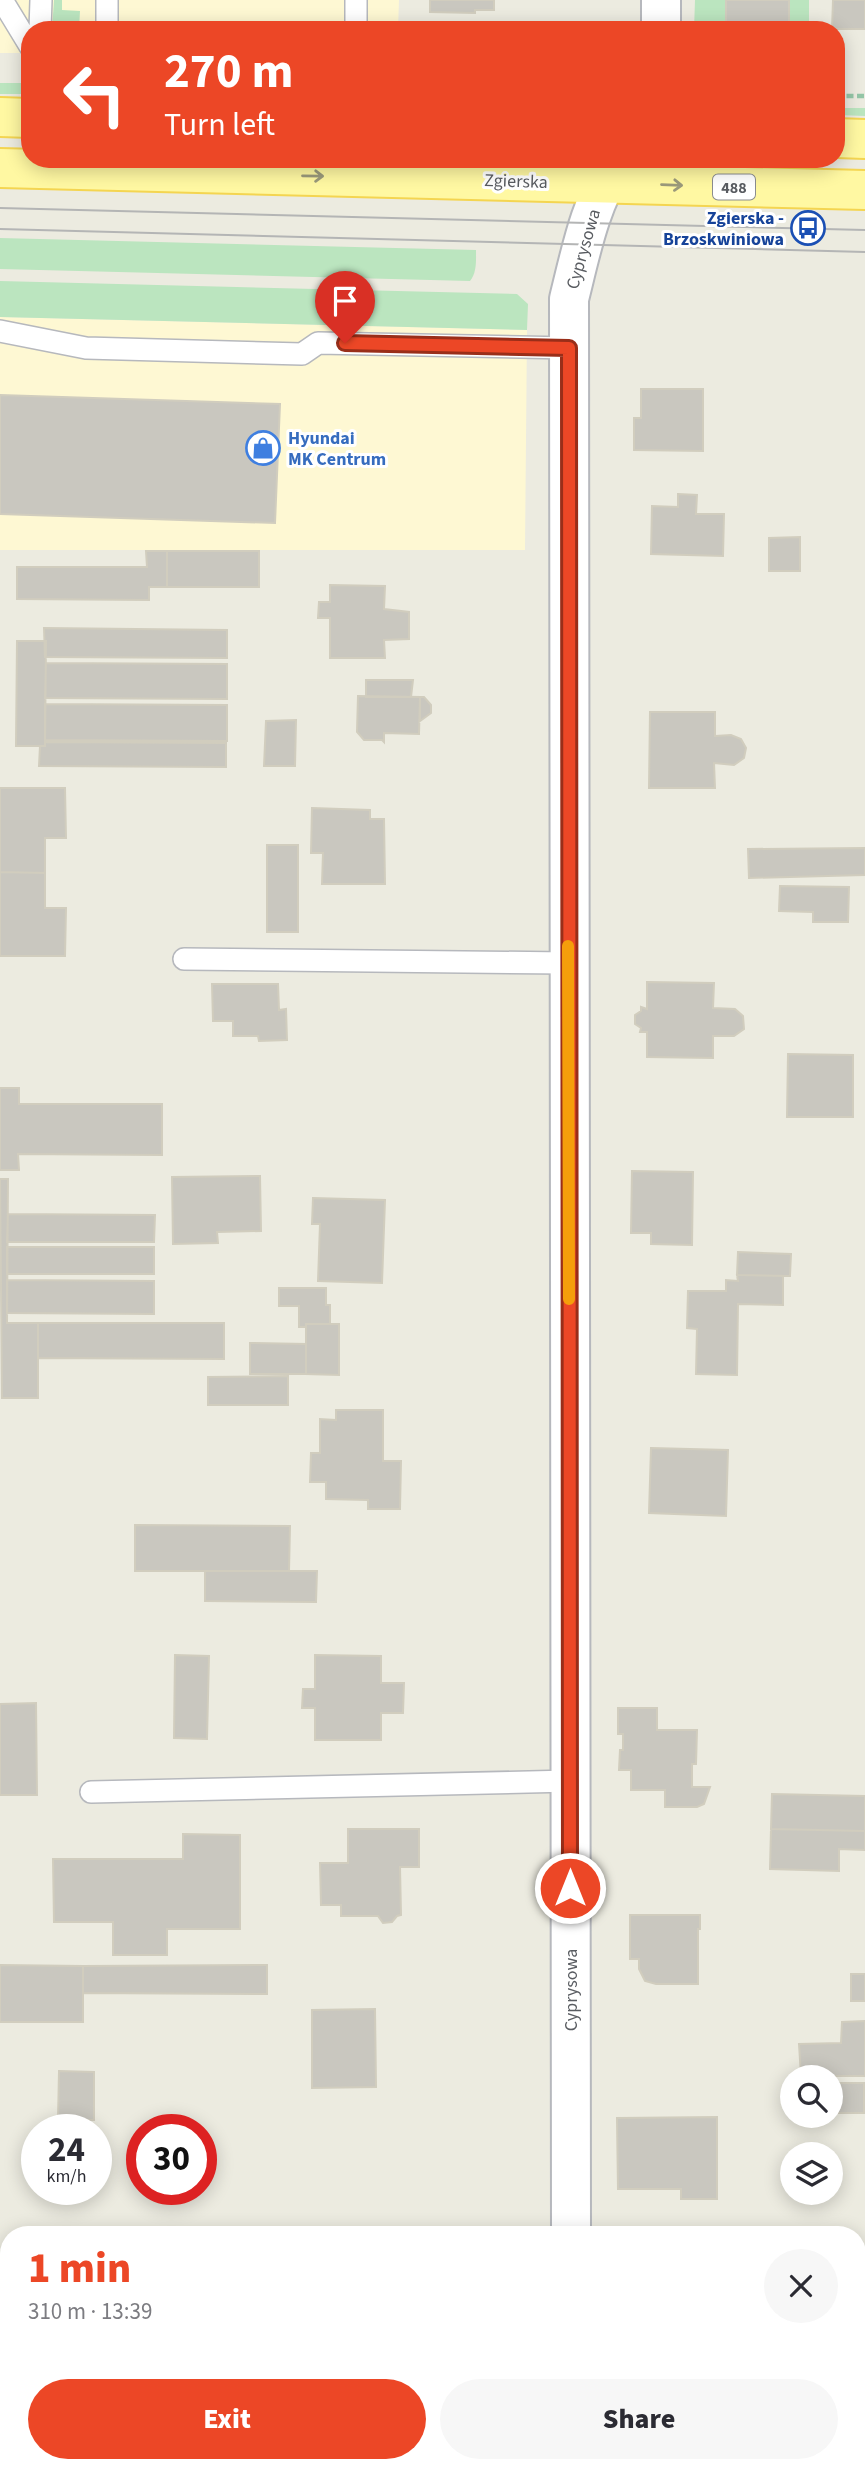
<!DOCTYPE html>
<html lang="en">
<head>
<meta charset="utf-8">
<style>
  body { margin:0; font-family:"Source Sans 3",sans-serif; background:#f7f7f7; color:#2b2b33; height:100vh; display:flex; flex-direction:column; font-size:26px; white-space:nowrap }
  * { box-sizing:border-box; margin:0 }
  p { font-size:23px; color:#7c7c81 }
  .icon { flex:none; width:38px; height:38px; fill:none; stroke:currentColor; stroke-width:2; stroke-linecap:round; stroke-linejoin:round }
  .map { position:relative; flex:1; overflow:hidden }
  .sheet { position:absolute; left:0px; top:2226px; width:866px; height:247px; display:flex; flex-direction:column; background:#fff; border-radius:28px 28px 0 0; box-shadow:0 4px 18px #0003 }
  .sheet>* { flex:none }
  .hud { position:absolute; left:21px; top:21px; width:824px; height:147px; border-radius:28px; box-shadow:0 4px 18px #0003; background:#ec4726; color:#fff; overflow:hidden }
  .tools { position:absolute; left:780px; top:2065px; display:grid; gap:14px }
  .tools a { display:grid; place-items:center; width:63px; height:63px; border-radius:50%; background:#fff; box-shadow:0 4px 18px #0003; font-size:35px }
  .speed { position:absolute; left:21px; top:2114px; display:flex; gap:14px; font-size:35px; font-weight:700; text-align:center }
  .speed>* { display:grid; place-content:center; width:91px; height:91px; border-radius:50%; background:#fff; box-shadow:0 4px 18px #0003; line-height:1 }
  .speed small { font-size:18px; font-weight:400 }
  .speed .limit { border:10px solid #d22; background:#fff; color:#111 }
  .pin { position:absolute; display:grid; place-items:center; width:60px; height:60px; color:#fff; margin:-72px -30px; border-radius:50% 50% 50% 0; rotate:-45deg; box-shadow:0 0 7px #0007 }
  .pin .icon { rotate:45deg }
  .me { position:absolute; width:77px; margin:-38px; rotate:0deg; stroke-linejoin:round; filter:drop-shadow(0 0 5px #0008) }
  .turn { display:flex; align-items:center; gap:24px; height:147px; padding:0 28px; font-size:32px }
  .turn .icon { width:91px; height:91px; stroke-width:2.5 }
  .turn b { display:block; font-size:49px; line-height:60px }
  .round { display:grid; place-items:center; flex:none; width:74px; height:74px; border-radius:37px; background:#f7f7f7 }
  .head { display:flex; align-items:center; justify-content:space-between; height:119px; padding:0 28px }
  h1 { font-size:42px; font-weight:800; line-height:52px; color:#ec4726 }
  .primary-button { display:flex; gap:14px; margin-top:auto; padding:14px 28px }
  .primary-button a { flex:1; height:80px; border-radius:42px; background:#ec4726; color:#fff; font-size:28px; font-weight:800; line-height:80px; text-align:center }
  .primary-button a+a { background:#f7f7f7; color:#2b2b33 }
  .map>svg:first-child { display:block }
</style>
</head>
<body>
<div class="map">
<svg width="865" height="2472" viewBox="0 0 865 2472">
  <rect width="100%" height="100%" fill="#ecebe0"/>
  <path fill="#fef8d3" d="M0,0H399L398,30H30V53H0Z
    M0,317L527,330L525,550H0Z"/>
  <path fill="#bbe5bf" d="M54,0H62V10L80,11L79,30H52Z
    M695,0H726V22L788,23L789,0H809V30H694Z
    M0,83H28L30,94H0Z
    M837,108H865V116L838,115Z
    M0,238L476,250C476,260 477,273 470,281L0,269Z
    M0,281L517,294L528,304L527,330L0,317Z"/>
  <path fill="#c9c7bf" stroke="#d1cdbe" stroke-width="2" d="M430,0H494V10H475V13L430,12Z
    M726,0H789V23L726,22Z
    M833,0H865V29H832Z
    M641,389H703V451L634,450V418H641Z
    M0,395L280,404L275,523L0,514Z
    M678,494L697,495L696,514H724L723,556L651,554L652,506L678,507Z
    M800,537V571H769V538Z
    M146,551H167V587H149V600L17,599V567H147Z
    M167,551H259V587H167Z
    M330,585L385,586L384,609L409,612V639L384,640L385,658H330V618H318L319,602H330Z
    M44,628L227,630V658L45,657Z
    M17,641H46L45,746H16Z
    M46,663L227,664V699L45,698Z
    M366,680H413L411,697H366Z
    M358,696L420,697L419,734L384,733V742L382,740H364L357,732Z
    M420,697H424L431,705V713L420,721Z
    M45,704L227,705V741L45,740Z
    M650,712H715V736L731,735L741,739L746,748L744,758L734,765L714,763L715,788H649Z
    M296,720L295,766H264L266,721Z
    M45,742L226,743V767L39,766L40,746H45Z
    M0,788H65L66,838H45V873L0,872Z
    M312,808L370,810V819H384L385,884H322L323,853H311Z
    M267,845H298V932H267Z
    M865,848V875L749,878L748,849Z
    M0,872L45,873V908H66L65,956H0Z
    M780,886L849,887L848,922H813V912L779,911Z
    M647,982L714,983L713,1008L735,1009L743,1016L744,1029L734,1036H713V1058L647,1057V1032H640L641,1028L635,1024V1015L641,1011V1007L647,1009Z
    M212,984H278L279,1010L286,1009L287,1040L259,1041L258,1036H233V1021H213Z
    M788,1054L853,1055V1117H787Z
    M0,1088H19V1104H162V1155L18,1154L19,1170H0Z
    M632,1171L693,1172L692,1245L651,1244V1233H631Z
    M260,1176L261,1231L217,1232L218,1243L173,1244L172,1177Z
    M0,1179H8L7,1323H38V1398H2Z
    M313,1198L385,1200L382,1283L318,1281L320,1224H312Z
    M8,1214L155,1215L154,1242H7Z
    M7,1247H154V1274H7Z
    M738,1252L791,1254L790,1276L737,1275Z
    M737,1275L783,1276V1305L738,1304L737,1375L696,1374L697,1329L687,1328L688,1291H726V1280L738,1281Z
    M7,1280L154,1281V1314L7,1313Z
    M279,1288H326V1305H330V1324H306V1327H299V1306H279Z
    M38,1323H224V1359L38,1358Z
    M306,1324H339V1375L306,1374Z
    M250,1343L306,1344V1374H250Z
    M288,1376V1405H208V1377Z
    M336,1410H383V1461H401L400,1509H368V1500L326,1499V1482H310L311,1453H320V1419L336,1420Z
    M651,1448L728,1450L726,1516L649,1513Z
    M135,1525L290,1526L289,1571H135Z
    M205,1571H317L316,1602L205,1601Z
    M175,1655L209,1656L207,1739L174,1738Z
    M315,1655L381,1656V1683H404L403,1713H381V1740H315V1708H302L303,1689H315Z
    M36,1703L37,1795H0V1704Z
    M618,1708H657V1730H697L696,1764H692V1787H710L704,1804L697,1807H665V1790H631V1770H619L620,1750H623V1734H618Z
    M772,1794L865,1796V1831L771,1829Z
    M348,1829H419V1867H400L401,1915L397,1916L392,1922L383,1923L378,1916H341V1905H321L320,1863H348Z
    M771,1829L865,1831V1850L839,1849V1871L770,1869Z
    M183,1834L240,1835V1929H167V1955H113V1922H54L53,1859H183Z
    M630,1915H700V1929H698V1984H656L645,1981L639,1969V1959H630Z
    M0,1965L83,1966V2022H0Z
    M267,1965V1994L83,1993V1966Z
    M851,1974H865V2001H851Z
    M375,2009L376,2087L312,2088V2010Z
    M865,2021V2076H801L799,2044L841,2043L842,2022Z
    M59,2071L94,2072V2120H58Z
    M831,2083H864V2113H831Z
    M717,2117V2199H681V2189H618L617,2118Z
    M633,2464H712V2472H633Z
    M764,2464H843V2472H764Z"/>
  <g fill="none" stroke-linecap="round" stroke-linejoin="round">
    <g stroke="#b6b8bd" stroke-width="24">
      <path id="lane" d="M2,0L30,46
        M40,30L41,0
        M107,30V0
        M356,30V0
        M0,331L86,348L302,354L318,343L569,348
        M184,959L568,963
        M91,1792L570,1781"/>
    </g>
    <g stroke="#b6b8bd" stroke-width="42">
      <path id="street" d="M661,0V30
        M571,2235L569,299C582,247 589,207 618,159
        M571,2464V2472"/>
    </g>
    <g stroke="#f4d551" stroke-width="42">
      <path id="primary" d="M0,117L30,118
        M836,138L865,139
        M0,168L865,190"/>
    </g>
    <path stroke="#94c6a7" stroke-width="4.5" stroke-dasharray="7 3.5" stroke-linecap="butt" d="M836,96H865"/>
    <use href="#lane" stroke="#fff" stroke-width="21"/>
    <use href="#street" stroke="#fff" stroke-width="38"/>
    <use href="#primary" stroke="#fff8a2" stroke-width="38"/>
    <path stroke="#b4b5b5" stroke-width="2" d="M0,208L865,230
      M0,229L865,252"/>
  </g>
  <defs><path id="oneway-shaft" d="M-6 0H5M1.5-3L5.5 0L1.5 3" fill="none" stroke-width="1.6" stroke-linecap="round" stroke-linejoin="round" transform="scale(1.75)"/></defs>
  <g stroke="#9b9a7b">
    <use href="#oneway-shaft" transform="translate(313 176) rotate(1)"/>
    <use href="#oneway-shaft" transform="translate(672 185) rotate(2)"/>
  </g>
  <g fill="none" stroke-linecap="round" stroke-linejoin="round">
    <g stroke="#992e19" stroke-width="18">
      <path id="route" d="M345,343L569,348L570,1888"/>
    </g>
    <use href="#route" stroke="#ec4726" stroke-width="12"/>
    <path stroke="#f59e0b" stroke-width="12" d="M568,946L569,1299"/>
  </g>
  <defs>
    <g id="bus-ring" transform="scale(1.75)"><circle r="9.5" fill="#fff" stroke="#1a4fb4" stroke-width="1.5"/><path d="M-5-6H5V4H4V6H2V4H-2V6H-4V4H-5ZM-3.5-4V0h7V-4ZM-3.5 1.2v1.5H-2V1.2ZM2 1.2v1.5H3.5V1.2Z" fill="#1a4fb4"/></g>
    <g id="shop-ring" transform="scale(1.75)"><circle r="9.5" fill="#fff" stroke="#3f7fe0" stroke-width="1.5"/><path d="M-5-2.5h2.3a2.7 3.5 0 0 1 5.4 0H5L5.5 6h-11ZM-1.5-2.5h3a1.5 2.3 0 0 0-3 0Z" fill="#3f7fe0"/></g>
  </defs>
  <g fill-rule="evenodd">
    <use href="#bus-ring" x="808" y="228"/>
    <use href="#shop-ring" x="263" y="448"/>
  </g>
  <g text-anchor="middle" stroke-width="6" stroke-linejoin="round" paint-order="stroke">
    <rect fill="#fff" stroke="#8b8d90" stroke-width="2" x="713" y="174.5" width="42" height="25" rx="5"/>
    <g font-size="16" font-weight="bold" fill="#595c61">
      <text x="734" y="193">488</text>
    </g>
    <g font-size="18" fill="#595c61" stroke="#fff">
      <text transform="translate(516 181) rotate(2)" y="6">Zgierska</text>
      <text transform="translate(583 249) rotate(-74)" y="6">Cyprysowa</text>
      <text transform="translate(571 1990) rotate(-90)" y="6">Cyprysowa</text>
    </g>
    <g font-size="18" font-weight="bold" fill="#164399" stroke="#fff" text-anchor="end">
      <text x="784" y="224">Zgierska -<tspan x="784" dy="21">Brzoskwiniowa</tspan></text>
    </g>
    <g font-size="18" font-weight="bold" fill="#366cbe" stroke="#fff" text-anchor="start">
      <text x="288" y="444">Hyundai<tspan x="288" dy="21">MK Centrum</tspan></text>
    </g>
  </g>
</svg>
<div class="tools">
<a><svg class="icon" aria-label="search" viewBox="0 0 24 24"><circle cx="10" cy="10" r="6"/><path d="M15 15l6 6"/></svg></a>
<a><svg class="icon" aria-label="layers" viewBox="0 0 24 24"><path d="M12 4l9 5-9 5-9-5zM3 14l9 5 9-5"/></svg></a>
</div>
<div class="speed"><div>24<small>km/h</small></div><div class="limit">30</div></div>
<div class="pin" style="left:345px;top:343px;background:#d93025"><svg class="icon" aria-label="arrive" viewBox="0 0 24 24"><path d="M6 21V4h12l-3 4 3 4H6"/></svg></div>
<svg class="me" style="left:570px;top:1888px" viewBox="-20 -20 40 40"><circle r="17" fill="#ec4726" stroke="#fff" stroke-width="3"/><path d="M0-11L8 9 0 5-8 9z" fill="#fff"/></svg>
<div class="hud">
<div class="turn"><svg class="icon" aria-label="left" viewBox="0 0 24 24"><path d="M17 20v-9H6M10 6l-5 5 5 5"/></svg><div><b>270 m</b>Turn left</div></div>
</div>
<section class="sheet">
<div class="head"><div><h1>1 min</h1><p>310 m · 13:39</p></div><a class="round"><svg class="icon" aria-label="close" viewBox="0 0 24 24"><path d="M6 6l12 12M18 6L6 18"/></svg></a></div>
<div class="primary-button"><a>Exit</a><a>Share</a></div>
</section>
</div>
</body>
</html>
